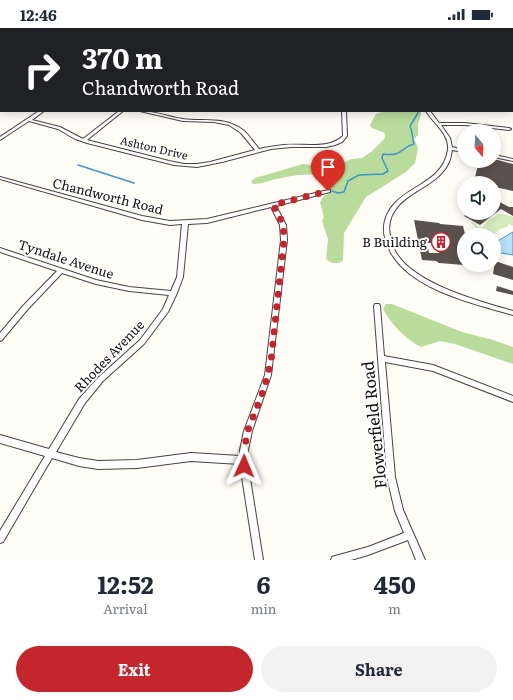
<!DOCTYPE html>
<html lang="en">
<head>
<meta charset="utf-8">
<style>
  body { margin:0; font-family:Literata,serif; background:#f2f2f3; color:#1f2937; height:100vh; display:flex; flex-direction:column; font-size:15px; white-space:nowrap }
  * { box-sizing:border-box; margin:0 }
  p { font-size:13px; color:#747a83 }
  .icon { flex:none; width:22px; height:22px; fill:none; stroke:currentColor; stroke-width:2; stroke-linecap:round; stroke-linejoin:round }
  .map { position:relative; height:532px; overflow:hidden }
  .drawer { display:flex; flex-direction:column; background:#fff; flex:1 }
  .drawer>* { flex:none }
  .top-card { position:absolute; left:0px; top:0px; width:513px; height:84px; box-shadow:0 2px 10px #0003; background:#202124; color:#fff; overflow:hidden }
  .needle { width:26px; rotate:162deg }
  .controls { position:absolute; left:457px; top:96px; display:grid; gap:8px }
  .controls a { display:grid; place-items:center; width:44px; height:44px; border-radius:50%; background:#fff; box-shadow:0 2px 10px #0003; font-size:20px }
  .pin { position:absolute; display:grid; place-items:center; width:34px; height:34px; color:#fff; margin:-41px -17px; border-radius:50% 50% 50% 0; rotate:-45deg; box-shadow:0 0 4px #0007 }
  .pin .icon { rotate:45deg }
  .me { position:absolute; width:44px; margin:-22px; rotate:1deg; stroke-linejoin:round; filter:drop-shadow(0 0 3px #0008) }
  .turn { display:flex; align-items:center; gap:14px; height:84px; padding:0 16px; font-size:18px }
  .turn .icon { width:52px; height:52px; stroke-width:2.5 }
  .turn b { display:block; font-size:28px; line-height:34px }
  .eta { display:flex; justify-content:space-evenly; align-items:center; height:68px; text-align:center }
  .eta b { font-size:24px; font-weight:700; line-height:28px }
  .cta { display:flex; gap:8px; margin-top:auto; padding:8px 16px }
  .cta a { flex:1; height:46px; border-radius:24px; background:#c4262e; color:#fff; font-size:16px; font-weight:700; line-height:46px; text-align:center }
  .cta a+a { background:#f2f2f3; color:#1f2937 }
  .status { display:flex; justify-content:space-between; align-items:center; height:28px; padding:0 20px; background:#fff; direction:ltr }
  .status svg { height:11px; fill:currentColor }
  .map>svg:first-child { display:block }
</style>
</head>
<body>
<div class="status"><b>12:46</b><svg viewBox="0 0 49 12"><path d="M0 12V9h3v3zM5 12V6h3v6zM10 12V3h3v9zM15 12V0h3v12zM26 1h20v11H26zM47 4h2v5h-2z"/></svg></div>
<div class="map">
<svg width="513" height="532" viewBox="0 0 513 532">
  <rect width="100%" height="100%" fill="#fffdf5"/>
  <path fill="#d5ebbd" d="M499,186H504L513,189V198L509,196L507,199L500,201L493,207H484L471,195L473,193L478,199H483L488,193Z"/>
  <path fill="#b9dc9c" d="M385,83H421V87L418,95V107L414,111L418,120L415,135L406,144L366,169L344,205L343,232L339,235H332L326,231L328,211L322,193L324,189L320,174L324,168L330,165L329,160L324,156L323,149C313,143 283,149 272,152C265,154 261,156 253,156L251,153L255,150L303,136L327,139L343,135L351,131L362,130L371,124L385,110V105L372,100L370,97L376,86Z
    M386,276H392L462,304L493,312L513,319V336L455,316L440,313L421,319C406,312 391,296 383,281Z"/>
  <path fill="#b9e0f7" stroke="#3f96cf" d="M513,204V227L495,224L494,215Z"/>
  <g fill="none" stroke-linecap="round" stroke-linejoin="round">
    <path stroke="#3f96cf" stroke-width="1" d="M417,86L418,84"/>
    <path stroke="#3f96cf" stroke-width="1.5" d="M78,137L134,155
      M332,163L338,165L344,164L348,153L359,147L383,146L388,143L382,130L383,126C404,129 400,119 414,116C412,109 413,104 410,98L418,85"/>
  </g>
  <path fill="#5a524d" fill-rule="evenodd" d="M494,131L513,136V163L494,159V155L474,153L479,133H494Z
    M494,171L509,179H513V188L501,181L480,197L464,188L468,185H494Z
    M414,192L439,195L440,196L463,198L465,206L464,237L439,235L436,233L422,232ZM427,215H437L439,225H429Z
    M495,233L513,239V252L493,246Z
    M497,258L513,263V267L496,263Z"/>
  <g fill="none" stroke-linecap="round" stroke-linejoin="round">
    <g stroke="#444" stroke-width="2">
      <path id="minor" d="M137,0H145L148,1H140Z
        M157,0H164L162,1H155Z
        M229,0H233L235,1H231Z
        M278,0H284L276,1Z
        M289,0H293L295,1H291Z
        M0,1H1V4H0Z
        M512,15H513V17H512Z
        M512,43H513V45H512Z
        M0,45H1V47H0Z
        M39,83H44L32,92L60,99L83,111L119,83H123L87,112L169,133L184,136H197L210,134L255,122L241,105L229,97L214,94L183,93L140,83C155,83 168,89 183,91C204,94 224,88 243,102C249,107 254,115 259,121C267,119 275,118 284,117C303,115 328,122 343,108L342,83H346L347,108L342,114L335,117L326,119H291L271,121L222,134L197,139L174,137L87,115L75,111L58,101L29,93L0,112V109Z
        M426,83H430L439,95H465L509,100L511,101L509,102L465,97H441L450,110L452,119L464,122V124L452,122C451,126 451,130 449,134C439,156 414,161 399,177C390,187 387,199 391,211C393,215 394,219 395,223C413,256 479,273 513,283V287C475,276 412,262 391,225C389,221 388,217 386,213C381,199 385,185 396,174C414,156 443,152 448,122C450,106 433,95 426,83Z
        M494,127L513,131V133L494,129Z
        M0,149L142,188L170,193L207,191L328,162H330V164L276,178L286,197L287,212L271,347L252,403L248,422V438L263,532H255L240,436L191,433L137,440L98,441L79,438L52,430L3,514L0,515V503L45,428L0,415V407L49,421L79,371L99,349L140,312L163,281L169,267L129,263L96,256L62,245L27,282L2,312L0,313V305L23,278L57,243L0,224V220L96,252L129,259L171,263L177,249L182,196L170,197L142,192L0,151ZM271,179L280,197L281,212L265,347L244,403L240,422V428L191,425L137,432L98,433L79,430L56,424L85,375L103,353L144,316L168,284L177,265L183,249L188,196L207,195Z
        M375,276H379L380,278L384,328L433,337L513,368V374L433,343L385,334L395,449L403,482L425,532H416L408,512L368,527L351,532H331L332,529L335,528L368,519L404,505L395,483L387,449L374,278Z"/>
    </g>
    <g stroke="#333" stroke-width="2">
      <path id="secondary" d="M102,0H110L102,1Z
        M450,0H455V1H450Z
        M1,39V43L0,44V40Z
        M512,45L513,46V50L512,49Z"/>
    </g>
    <use href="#minor" fill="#fff" fill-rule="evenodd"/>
    <use href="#secondary" fill="#fff6b0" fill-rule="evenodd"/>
  </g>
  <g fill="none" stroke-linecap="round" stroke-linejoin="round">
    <path stroke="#c4262e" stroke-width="7" stroke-dasharray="0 12.6" d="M244,438V422L248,402L264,361L271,333L284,212C284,197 280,188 273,177L328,163"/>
  </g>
  <defs>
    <g id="building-ring" transform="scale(1)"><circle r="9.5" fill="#fff" stroke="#c4262e" stroke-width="1.5"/><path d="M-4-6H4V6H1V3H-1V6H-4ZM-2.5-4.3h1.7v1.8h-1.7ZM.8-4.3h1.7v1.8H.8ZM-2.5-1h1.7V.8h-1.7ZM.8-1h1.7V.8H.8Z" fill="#c4262e"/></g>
  </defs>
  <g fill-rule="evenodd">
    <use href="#building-ring" x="441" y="214"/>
  </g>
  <g text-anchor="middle" stroke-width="4" stroke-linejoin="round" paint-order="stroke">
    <g font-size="11" fill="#111" stroke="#fff">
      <text transform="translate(154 120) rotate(13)" y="4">Ashton Drive</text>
    </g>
    <g font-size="13" fill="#111" stroke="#fff">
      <text transform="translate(108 168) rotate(14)" y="5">Chandworth Road</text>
      <text transform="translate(66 231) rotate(18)" y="5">Tyndale Avenue</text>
      <text transform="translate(109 328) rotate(-46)" y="5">Rhodes Avenue</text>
    </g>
    <g font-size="13" fill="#111" stroke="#fff" text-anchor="end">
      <text x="427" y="219">B Building</text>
    </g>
    <g font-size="16" fill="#111" stroke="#fff">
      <text transform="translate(374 397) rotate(-96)" y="6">Flowerfield Road</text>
    </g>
  </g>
</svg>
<div class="controls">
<a><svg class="needle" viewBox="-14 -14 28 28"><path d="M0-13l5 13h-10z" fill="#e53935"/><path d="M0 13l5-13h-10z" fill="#747a83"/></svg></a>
<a><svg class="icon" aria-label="sound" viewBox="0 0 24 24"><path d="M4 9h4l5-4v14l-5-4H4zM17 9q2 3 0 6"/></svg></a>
<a><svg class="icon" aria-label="search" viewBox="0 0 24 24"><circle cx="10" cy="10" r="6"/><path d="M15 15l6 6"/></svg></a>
</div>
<div class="pin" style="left:328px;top:163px;background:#d93025"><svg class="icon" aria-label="arrive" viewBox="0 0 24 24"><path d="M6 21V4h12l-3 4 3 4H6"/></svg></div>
<svg class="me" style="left:244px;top:438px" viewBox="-20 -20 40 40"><path d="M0-17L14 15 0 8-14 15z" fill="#c4262e" stroke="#fff" stroke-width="4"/></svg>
<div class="top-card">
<div class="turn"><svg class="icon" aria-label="right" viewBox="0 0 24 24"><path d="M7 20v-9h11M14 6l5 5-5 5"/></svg><div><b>370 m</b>Chandworth Road</div></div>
</div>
</div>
<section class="drawer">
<div class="eta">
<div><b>12:52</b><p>Arrival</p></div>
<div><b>6</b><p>min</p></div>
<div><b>450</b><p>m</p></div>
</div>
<div class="cta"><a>Exit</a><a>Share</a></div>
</section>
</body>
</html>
